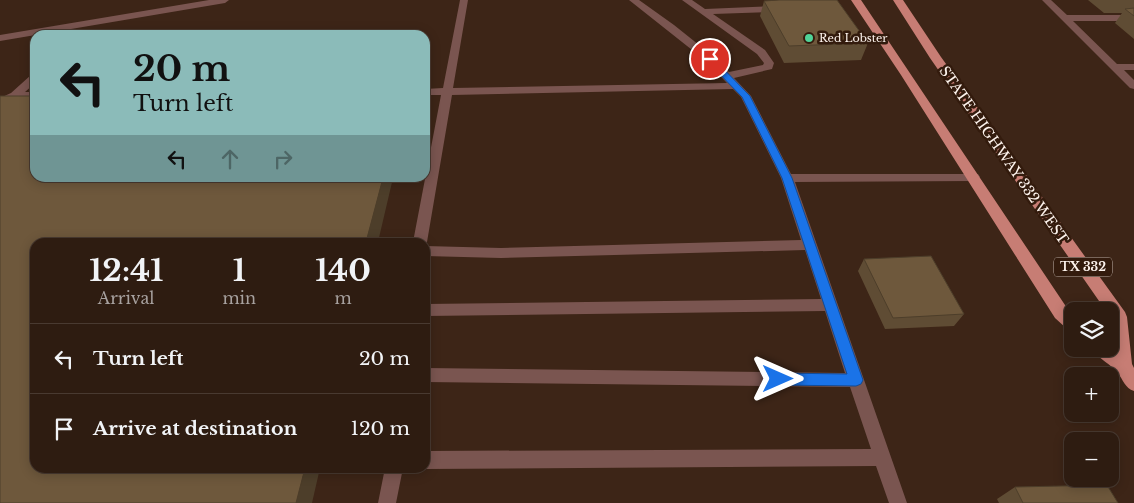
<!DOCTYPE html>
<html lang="en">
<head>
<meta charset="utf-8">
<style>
  body { margin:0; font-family:"Libre Baskerville",serif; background:#36251a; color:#f1f3f6; height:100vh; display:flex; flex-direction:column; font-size:19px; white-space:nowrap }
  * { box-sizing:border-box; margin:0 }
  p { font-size:16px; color:#a7a19f }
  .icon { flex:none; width:28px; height:28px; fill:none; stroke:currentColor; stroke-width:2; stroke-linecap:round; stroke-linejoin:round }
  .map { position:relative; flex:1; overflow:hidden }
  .details { position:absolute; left:30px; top:238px; width:400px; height:235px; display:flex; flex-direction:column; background:#2e1c11; border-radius:15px; box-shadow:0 2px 12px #0003,0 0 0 1px #493a31 }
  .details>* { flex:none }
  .hud { position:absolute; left:30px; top:30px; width:400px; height:152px; border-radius:15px; box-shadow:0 2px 12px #0003,0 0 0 1px #493a31; background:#8bbbb9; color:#111; overflow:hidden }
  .controls { position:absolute; left:1064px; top:302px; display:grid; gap:10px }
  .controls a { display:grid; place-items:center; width:55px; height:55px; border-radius:10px; background:#2e1c11; box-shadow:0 2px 12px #0003,0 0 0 1px #493a31; font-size:25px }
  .pin { position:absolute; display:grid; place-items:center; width:42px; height:42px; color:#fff; margin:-21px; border:2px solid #fff; border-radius:50%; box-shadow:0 1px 5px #0007 }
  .me { position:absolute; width:55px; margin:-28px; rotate:90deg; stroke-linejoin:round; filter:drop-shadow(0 0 4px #0008) }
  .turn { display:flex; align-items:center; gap:18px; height:105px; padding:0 20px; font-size:22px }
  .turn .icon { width:65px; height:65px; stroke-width:2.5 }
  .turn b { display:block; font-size:35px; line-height:42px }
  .lanes { display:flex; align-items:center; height:48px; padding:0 20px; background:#0003; justify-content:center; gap:25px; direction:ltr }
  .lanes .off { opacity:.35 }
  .eta { display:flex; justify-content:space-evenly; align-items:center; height:85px; text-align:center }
  .eta b { font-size:30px; font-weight:700; line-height:35px }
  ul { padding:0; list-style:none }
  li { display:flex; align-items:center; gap:15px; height:70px; padding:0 20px; border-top:1px solid #493a31 }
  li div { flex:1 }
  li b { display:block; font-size:19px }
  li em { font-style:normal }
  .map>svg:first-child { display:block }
</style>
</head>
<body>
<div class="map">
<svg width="1134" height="503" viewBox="0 0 1134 503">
  <rect width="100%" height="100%" fill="#3d2517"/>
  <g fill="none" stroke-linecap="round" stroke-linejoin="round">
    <path fill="#7a5550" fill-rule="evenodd" d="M209,0H229L225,3L0,41V35Z
      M460,0H468L453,88L727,83L706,61L629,0H639L674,25L714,57L729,72L763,65L764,63L757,54L682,0H692L705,9L797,5L795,0H803L808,8L803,11L713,14L765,50L774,63L772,69L734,78L751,96L791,174H978L980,177L974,181L795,182L907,503H889L876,466L425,469L422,468H425V451L871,449L850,387L425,382V368L845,373L825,311L425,316V304L821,299L805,250L501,258L425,256V246L501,248L801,240L781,178L741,97L733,89L452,95L427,242L425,245V242H413L441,95H425V89L443,88Z
      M1042,0H1051L1067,15H1134V21H1073L1117,64H1134V70H1124L1134,80V89L1130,88Z
      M35,74V83L25,92H35V98H17L0,105V98L11,93L31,75Z
      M385,468H403L396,503H378Z"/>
    <path fill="#c77d74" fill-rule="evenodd" d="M851,0H861L1067,308L1072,313V330L1066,328L1055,318L901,75Z
      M893,0H903L941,57L1125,312L1127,317L1132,364L1134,368V391C1125,388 1123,380 1118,373C1111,364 1099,360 1093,349H1110V345L1113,348L1110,311H1106L930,58Z"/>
  </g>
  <path fill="#5f4c34" d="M1088,0H1134V39L1115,23L1122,13H1104Z
    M764,1L868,43L861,60L784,63L760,16Z
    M864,259L964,314L954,326L885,329L858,271Z
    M1015,487L1118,503H999L997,499Z"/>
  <path fill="#4d3e2a" d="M383,178H393L378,242H366Z
    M305,468H320L312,503H296Z"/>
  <path fill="#6e583c" stroke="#4d3e2a" d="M779,0H837L868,43L789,46L764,1Z
    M1134,8V16L1125,9Z
    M0,96H35V178H383L366,242H35V468H305L296,503H0Z
    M931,256L964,314L893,318L864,259Z
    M1107,485L1118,503H1023L1015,487Z"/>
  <path fill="#1a73e8" stroke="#114b97" d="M710,57L713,58L750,96L792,178L863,380L861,384L856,386L778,385L773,383L771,379L773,375L778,373L847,374L782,178L742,97L707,61L706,59Z"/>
  <circle fill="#50d398" stroke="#331b0d" stroke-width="2" cx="809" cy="38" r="5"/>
  <g text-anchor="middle" stroke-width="5" stroke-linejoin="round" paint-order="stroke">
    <g font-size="11" fill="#fdf3ed" stroke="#331b0d" text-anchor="start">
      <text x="819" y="42">Red Lobster</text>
    </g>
    <rect fill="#331b0d" stroke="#c0b2aa" stroke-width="1" x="1054" y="257.5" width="58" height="19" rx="4"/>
    <g font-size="12" font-weight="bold" fill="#fdf3ed">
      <text x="1083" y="271">TX 332</text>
    </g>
    <g font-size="14" fill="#fdf3ed" stroke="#331b0d">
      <text transform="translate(1004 155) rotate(55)" y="5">STATE HIGHWAY 332 WEST</text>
    </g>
  </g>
</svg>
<div class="controls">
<a><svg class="icon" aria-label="layers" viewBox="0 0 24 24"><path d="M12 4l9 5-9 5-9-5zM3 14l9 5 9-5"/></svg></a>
<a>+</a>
<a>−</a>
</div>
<div class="pin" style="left:710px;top:59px;background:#d93025"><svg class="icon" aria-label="arrive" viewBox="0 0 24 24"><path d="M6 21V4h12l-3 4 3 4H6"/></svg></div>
<svg class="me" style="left:778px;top:379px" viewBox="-20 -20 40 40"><path d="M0-17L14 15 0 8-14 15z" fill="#1a73e8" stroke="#fff" stroke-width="4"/></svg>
<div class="hud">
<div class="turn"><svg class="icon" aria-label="left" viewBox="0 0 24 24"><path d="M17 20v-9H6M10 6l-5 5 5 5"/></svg><div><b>20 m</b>Turn left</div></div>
<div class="lanes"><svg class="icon" aria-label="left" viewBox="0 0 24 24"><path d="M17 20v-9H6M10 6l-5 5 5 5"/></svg><svg class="icon off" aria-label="ahead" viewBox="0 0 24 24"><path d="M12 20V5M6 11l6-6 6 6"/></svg><svg class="icon off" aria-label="right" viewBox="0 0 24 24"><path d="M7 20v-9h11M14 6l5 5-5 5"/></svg></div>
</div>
<section class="details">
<div class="eta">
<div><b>12:41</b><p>Arrival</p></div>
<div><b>1</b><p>min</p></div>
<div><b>140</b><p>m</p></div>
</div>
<ul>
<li><svg class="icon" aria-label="left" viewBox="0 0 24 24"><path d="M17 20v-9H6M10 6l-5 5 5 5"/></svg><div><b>Turn left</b></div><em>20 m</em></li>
<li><svg class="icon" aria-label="arrive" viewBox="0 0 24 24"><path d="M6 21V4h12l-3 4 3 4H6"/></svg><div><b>Arrive at destination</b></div><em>120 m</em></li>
</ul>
</section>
</div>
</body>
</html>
